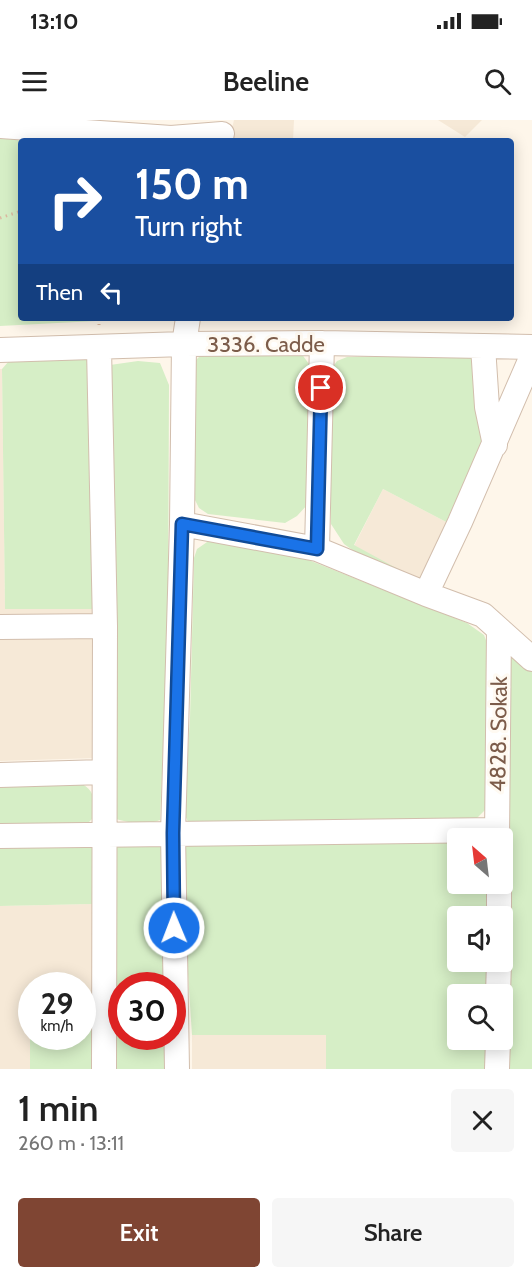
<!DOCTYPE html>
<html lang="en">
<head>
<meta charset="utf-8">
<style>
  body { margin:0; font-family:Cabin,sans-serif; background:#f6f6f6; color:#222; height:100vh; display:flex; flex-direction:column; font-size:22px; white-space:nowrap }
  * { box-sizing:border-box; margin:0 }
  p { font-size:20px; color:#767676 }
  .icon { flex:none; width:33px; height:33px; fill:none; stroke:currentColor; stroke-width:2; stroke-linecap:round; stroke-linejoin:round }
  .map { position:relative; height:949px; overflow:hidden }
  .drawer { display:flex; flex-direction:column; background:#fff; flex:1 }
  .drawer>* { flex:none }
  .guide { position:absolute; left:18px; top:18px; width:496px; height:183px; border-radius:6px; box-shadow:0 3px 15px #0003; background:#1a4fa0; color:#fff; overflow:hidden }
  .needle { width:39px; rotate:332deg }
  .fabs { position:absolute; left:447px; top:708px; display:grid; gap:12px }
  .fabs a { display:grid; place-items:center; width:66px; height:66px; border-radius:6px; background:#fff; box-shadow:0 3px 15px #0003; font-size:30px }
  .speed { position:absolute; left:18px; top:852px; display:flex; gap:12px; font-size:30px; font-weight:700; text-align:center }
  .speed>* { display:grid; place-content:center; width:78px; height:78px; border-radius:50%; background:#fff; box-shadow:0 3px 15px #0003; line-height:1 }
  .speed small { font-size:15px; font-weight:400 }
  .speed .limit { border:9px solid #d22; background:#fff; color:#111 }
  .pin { position:absolute; display:grid; place-items:center; width:51px; height:51px; color:#fff; margin:-26px; border:3px solid #fff; border-radius:50%; box-shadow:0 2px 6px #0007 }
  .me { position:absolute; width:66px; margin:-33px; rotate:359deg; stroke-linejoin:round; filter:drop-shadow(0 0 4px #0008) }
  .turn { display:flex; align-items:center; gap:21px; height:126px; padding:0 18px; font-size:27px }
  .turn .icon { width:78px; height:78px; stroke-width:2.5 }
  .turn b { display:block; font-size:42px; line-height:51px }
  .then { display:flex; align-items:center; height:57px; padding:0 18px; background:#0003; gap:12px; font-size:22px }
  .round { display:grid; place-items:center; flex:none; width:63px; height:63px; border-radius:6px; background:#f6f6f6 }
  .summary { display:flex; align-items:center; justify-content:space-between; height:102px; padding:0 18px }
  h1 { font-size:36px; font-weight:600; line-height:45px }
  .primary-button { display:flex; gap:12px; margin-top:auto; padding:12px 18px }
  .primary-button a { flex:1; height:69px; border-radius:6px; background:#7f4533; color:#fff; font-size:24px; font-weight:600; line-height:69px; text-align:center }
  .primary-button a+a { background:#f6f6f6; color:#222 }
  .status { display:flex; justify-content:space-between; align-items:center; height:42px; padding:0 30px; background:#fff; direction:ltr }
  .status svg { height:16px; fill:currentColor }
  header { display:flex; justify-content:space-between; align-items:center; height:78px; padding:0 18px; background:#fff; font-size:27px; font-weight:600 }
  .map>svg:first-child { display:block }
</style>
</head>
<body>
<div class="status"><b>13:10</b><svg viewBox="0 0 49 12"><path d="M0 12V9h3v3zM5 12V6h3v6zM10 12V3h3v9zM15 12V0h3v12zM26 1h20v11H26zM47 4h2v5h-2z"/></svg></div>
<header><svg class="icon" aria-label="menu" viewBox="0 0 24 24"><path d="M4 6h16M4 12h16M4 18h16"/></svg>Beeline<svg class="icon" aria-label="search" viewBox="0 0 24 24"><circle cx="10" cy="10" r="6"/><path d="M15 15l6 6"/></svg></header>
<div class="map">
<svg width="532" height="949" viewBox="0 0 532 949">
  <rect width="100%" height="100%" fill="#fef6ea"/>
  <path fill="#f6e9d7" d="M234,0H294L293,21H229Z
    M438,0H482L465,17Z
    M0,249H2L5,488L95,489L97,638L0,641Z
    M383,369L452,405L422,462L354,426Z
    M92,784L95,904H83L82,866H32L30,949H0V786Z
    M192,915H326V949H192Z"/>
  <path fill="#d6eec6" d="M0,15L101,21H21V198H153L0,206Z
    M301,233L309,244L315,261L308,384L297,396L285,403L208,394L199,388L193,376L195,241L200,236Z
    M467,234L475,238L488,323L452,405L383,369L354,425L422,462L368,441L344,424L331,404L330,251L337,241L347,237Z
    M86,238L89,240L95,489H5L2,249L9,241Z
    M138,241L160,243L169,265L168,513L160,700C144,707 128,702 112,698L110,245Z
    M210,420L301,437L467,503L484,515L490,531L492,680L485,690L475,700L189,704L184,693L190,598L194,438L197,429Z
    M508,533L532,545V949H505L508,925L511,813Z
    M82,664C96,671 94,683 94,697L89,702L79,705L0,708V666Z
    M458,718V764H491L490,796H458V842H489L488,874H458V920H487V949H326V915H192L180,732L182,720Z
    M118,720L164,721L168,865L122,866V916L168,917V949H114L111,737Z
    M90,723L93,731L92,784L0,786V724Z
    M83,904H95L96,949H30V906L32,916H82Z"/>
  <g fill="none" stroke-linecap="round" stroke-linejoin="round">
    <g stroke="#d2bead" stroke-width="26">
      <path id="minor" d="M0,6L171,18L222,14
        M483,226L487,287L495,325
        M99,228L105,506L104,949
        M0,230L184,224L322,223L532,227
        M182,404L317,429L426,474L483,495L532,539
        M317,429L322,223
        M426,474L460,402L532,236
        M0,507L105,506
        M0,655L104,652
        M0,716L496,710
        M497,718L499,510
        M499,764V796
        M498,874L499,842
        M177,949L173,713L182,404L184,224L188,198
        M497,949L498,920"/>
    </g>
    <path stroke="#dcb9a1" stroke-width="3" stroke-dasharray="1.5 4.5" stroke-linecap="butt" d="M0,98L21,91
      M99,198V205"/>
    <use href="#minor" stroke="#fff" stroke-width="24"/>
  </g>
  <g fill="none" stroke-linecap="round" stroke-linejoin="round">
    <g stroke="#114b97" stroke-width="15">
      <path id="route" d="M174,808L173,713L182,404L317,429L321,268"/>
    </g>
    <use href="#route" stroke="#1a73e8" stroke-width="10"/>
  </g>
  <g text-anchor="middle" stroke-width="6" stroke-linejoin="round" paint-order="stroke">
    <g font-size="22" fill="#7c5c4a" stroke="#fffaf2">
      <text x="266" y="232">3336. Cadde</text>
      <text transform="translate(498 614) rotate(-89)" y="8">4828. Sokak</text>
    </g>
  </g>
</svg>
<div class="fabs">
<a><svg class="needle" viewBox="-14 -14 28 28"><path d="M0-13l5 13h-10z" fill="#e53935"/><path d="M0 13l5-13h-10z" fill="#767676"/></svg></a>
<a><svg class="icon" aria-label="sound" viewBox="0 0 24 24"><path d="M4 9h4l5-4v14l-5-4H4zM17 9q2 3 0 6"/></svg></a>
<a><svg class="icon" aria-label="search" viewBox="0 0 24 24"><circle cx="10" cy="10" r="6"/><path d="M15 15l6 6"/></svg></a>
</div>
<div class="speed"><div>29<small>km/h</small></div><div class="limit">30</div></div>
<div class="pin" style="left:321px;top:268px;background:#d93025"><svg class="icon" aria-label="arrive" viewBox="0 0 24 24"><path d="M6 21V4h12l-3 4 3 4H6"/></svg></div>
<svg class="me" style="left:174px;top:808px" viewBox="-20 -20 40 40"><circle r="17" fill="#1a73e8" stroke="#fff" stroke-width="3"/><path d="M0-11L8 9 0 5-8 9z" fill="#fff"/></svg>
<div class="guide">
<div class="turn"><svg class="icon" aria-label="right" viewBox="0 0 24 24"><path d="M7 20v-9h11M14 6l5 5-5 5"/></svg><div><b>150 m</b>Turn right</div></div>
<div class="then">Then<svg class="icon" aria-label="left" viewBox="0 0 24 24"><path d="M17 20v-9H6M10 6l-5 5 5 5"/></svg></div>
</div>
</div>
<section class="drawer">
<div class="summary"><div><h1>1 min</h1><p>260 m · 13:11</p></div><a class="round"><svg class="icon" aria-label="close" viewBox="0 0 24 24"><path d="M6 6l12 12M18 6L6 18"/></svg></a></div>
<div class="primary-button"><a>Exit</a><a>Share</a></div>
</section>
</body>
</html>
